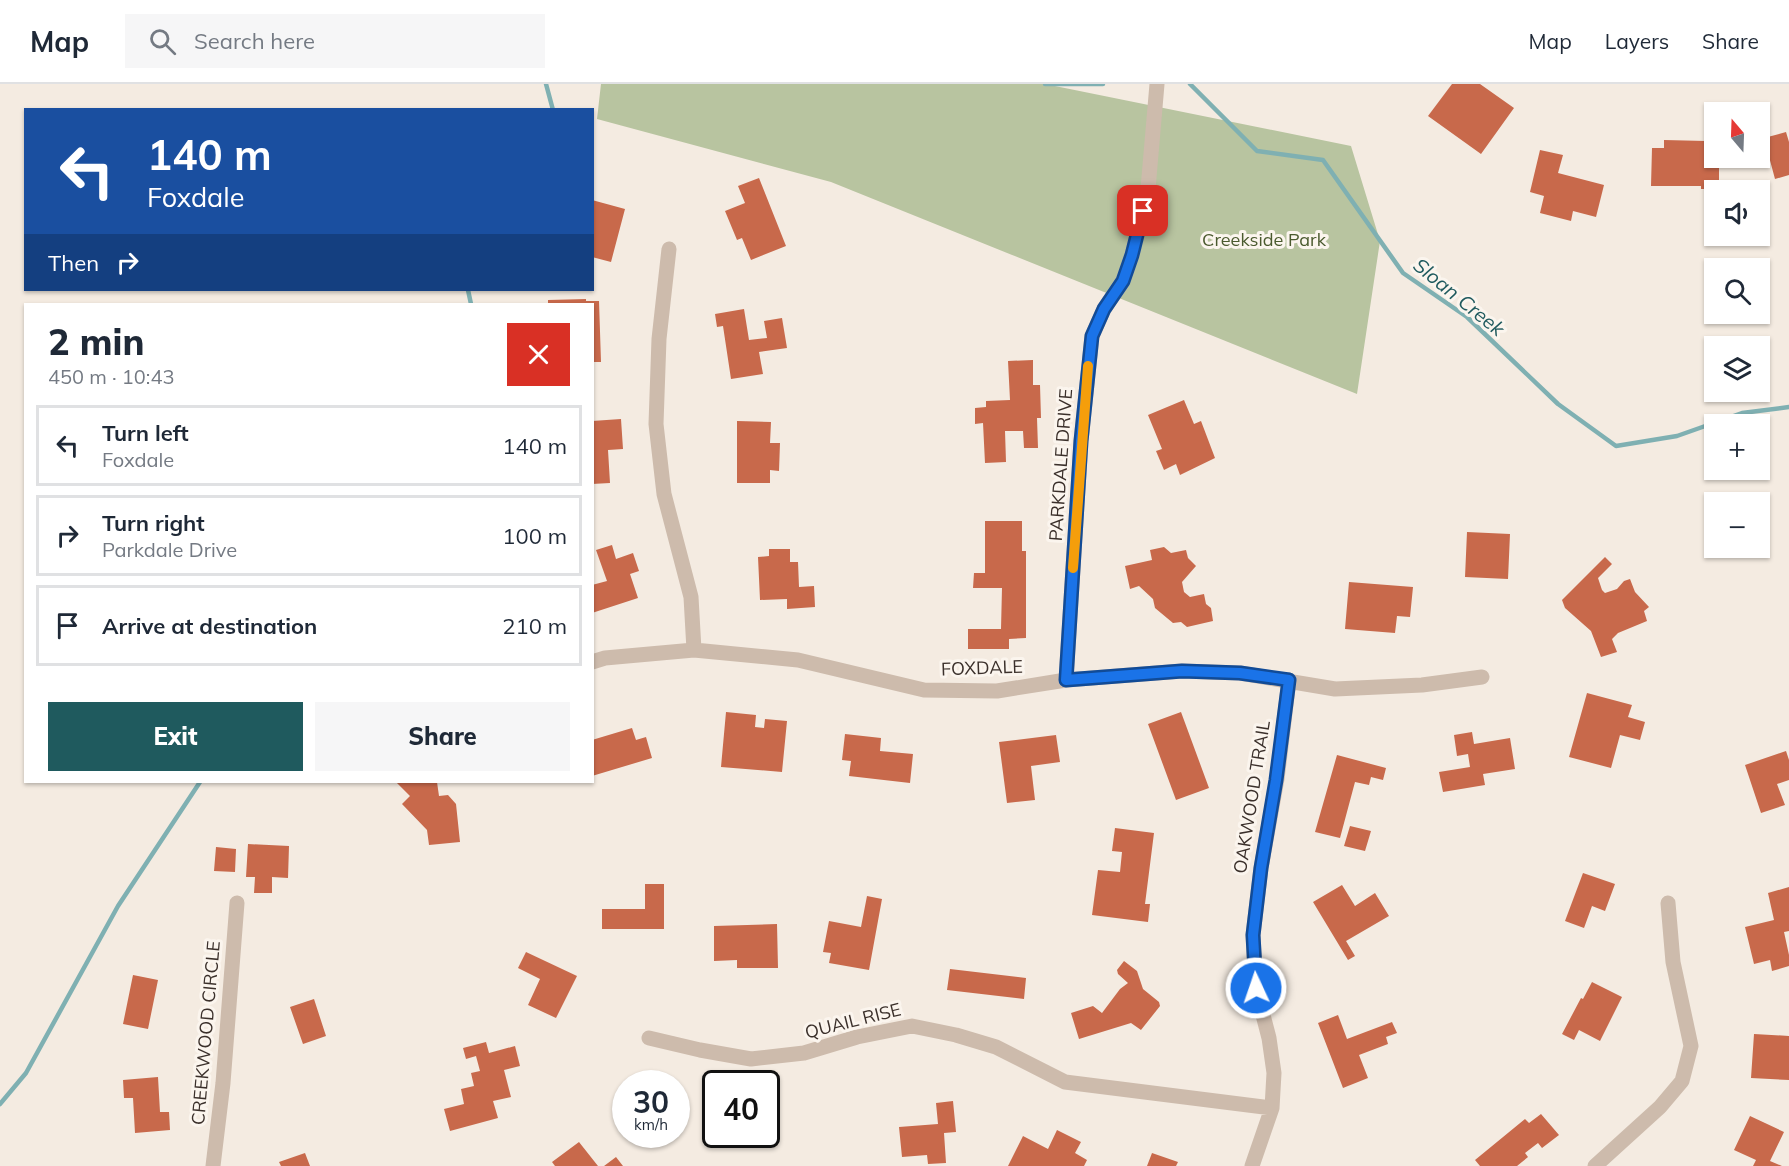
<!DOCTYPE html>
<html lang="en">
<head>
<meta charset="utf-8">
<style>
  body { margin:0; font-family:Mulish,sans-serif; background:#f6f6f7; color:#1f2937; height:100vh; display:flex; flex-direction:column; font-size:22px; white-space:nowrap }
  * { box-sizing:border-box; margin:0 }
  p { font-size:20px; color:#747a83 }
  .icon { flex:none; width:33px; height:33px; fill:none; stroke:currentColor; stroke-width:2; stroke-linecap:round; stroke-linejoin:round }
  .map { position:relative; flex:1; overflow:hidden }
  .details { position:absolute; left:24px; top:219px; width:570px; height:480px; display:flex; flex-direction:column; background:#fff; border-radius:0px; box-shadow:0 2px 4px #0004 }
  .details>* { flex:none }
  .banner { position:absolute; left:24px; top:24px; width:570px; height:183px; border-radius:0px; box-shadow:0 2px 4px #0004; background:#1a4fa0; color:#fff; overflow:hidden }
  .needle { width:39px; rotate:341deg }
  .fabs { position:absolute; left:1704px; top:18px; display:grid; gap:12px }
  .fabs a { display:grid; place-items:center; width:66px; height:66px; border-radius:0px; background:#fff; box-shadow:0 2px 4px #0004; font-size:30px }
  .speed { position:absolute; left:612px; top:986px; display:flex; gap:12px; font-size:30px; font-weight:700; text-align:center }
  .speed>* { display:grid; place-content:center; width:78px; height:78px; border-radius:50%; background:#fff; box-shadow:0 2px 4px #0004; line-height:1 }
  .speed small { font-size:15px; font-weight:400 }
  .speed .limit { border:3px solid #111; border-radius:9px; background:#fff; color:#111 }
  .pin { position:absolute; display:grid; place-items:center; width:51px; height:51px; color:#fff; margin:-26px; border-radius:12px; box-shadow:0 3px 9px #0006 }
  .me { position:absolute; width:66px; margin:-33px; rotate:357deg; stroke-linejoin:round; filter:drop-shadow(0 0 4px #0008) }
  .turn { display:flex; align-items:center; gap:21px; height:126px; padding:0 24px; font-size:27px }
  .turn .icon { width:78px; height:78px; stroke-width:2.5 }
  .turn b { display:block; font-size:42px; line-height:51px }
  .then { display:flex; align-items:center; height:57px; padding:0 24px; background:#0003; gap:12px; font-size:22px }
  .round { display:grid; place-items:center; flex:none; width:63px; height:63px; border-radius:0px; background:#f6f6f7 }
  .headline { display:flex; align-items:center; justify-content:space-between; height:102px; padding:0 24px }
  h1 { font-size:36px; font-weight:800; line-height:45px }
  .cta { display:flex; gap:12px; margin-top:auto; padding:12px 24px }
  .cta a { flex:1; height:69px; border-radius:0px; background:#1f5a5e; color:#fff; font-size:24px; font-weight:800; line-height:69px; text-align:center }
  .cta a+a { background:#f6f6f7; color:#1f2937 }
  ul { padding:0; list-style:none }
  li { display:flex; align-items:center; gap:18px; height:81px; margin:0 12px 9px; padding:0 12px; border:3px solid #e0e1e3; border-radius:0px }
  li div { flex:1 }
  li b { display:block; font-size:22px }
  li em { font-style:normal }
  header { display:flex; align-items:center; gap:36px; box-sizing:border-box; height:84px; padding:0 30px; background:#fff; border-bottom:2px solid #e0e1e3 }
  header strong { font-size:28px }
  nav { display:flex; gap:33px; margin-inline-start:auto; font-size:21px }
  .search { width:420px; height:54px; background:#f6f6f7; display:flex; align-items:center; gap:15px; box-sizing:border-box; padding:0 21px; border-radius:0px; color:#747a83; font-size:22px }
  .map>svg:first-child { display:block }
</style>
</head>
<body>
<header>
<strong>Map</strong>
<div class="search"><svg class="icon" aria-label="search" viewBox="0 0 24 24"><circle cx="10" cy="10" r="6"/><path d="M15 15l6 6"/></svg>Search here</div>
<nav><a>Map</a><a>Layers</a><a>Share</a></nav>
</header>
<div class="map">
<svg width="1789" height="1082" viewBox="0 0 1789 1082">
  <rect width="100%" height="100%" fill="#f4ebe1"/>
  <path fill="#b8c4a0" d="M601,0H1045L1351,62L1380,157L1357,310L831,98L597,35Z"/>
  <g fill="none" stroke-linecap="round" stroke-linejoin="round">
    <path stroke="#7fb0b2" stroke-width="4.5" d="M546,0L553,26
      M1045,0H1103
      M1190,0L1257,67L1323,76L1403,189L1467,233L1558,320L1616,362L1677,352L1742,329L1789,323
      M468,206L471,220
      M0,1020L26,989L118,822L200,698"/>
  </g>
  <path fill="#c8694b" d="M1452,0H1480L1514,24L1481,70L1428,32Z
    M1786,48L1789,58V91L1775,95L1764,54Z
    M1664,56L1706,57V67H1714V74H1719V105H1701V102H1651L1652,64H1664Z
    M1540,66L1563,71L1558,89L1604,101L1596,133L1573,127L1571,137L1540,129L1544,112L1530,108Z
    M759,94L786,162L751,176L742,154L737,156L725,127L745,119L738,102Z
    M592,116L625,125L611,178L592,173L594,155L592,154Z
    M586,215V217H599L601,278H592V220H548V216Z
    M744,225L749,256L767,254L764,237L782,234L787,264L759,268L763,290L731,295L723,242L717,243L715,230Z
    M1033,276V301H1040L1041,334H1037L1038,364H1024L1023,347H1005L1006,378L985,379L983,339L975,340V324L986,323V317L1010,316L1008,277Z
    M1184,316L1194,340L1201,337L1215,374L1180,391L1176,380L1164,386L1156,367L1162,365L1148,331Z
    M621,335L623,365L608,366L610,399L592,400V337Z
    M737,337L771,338L770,359H780L779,387L770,386V399H737Z
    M985,437H1022V467H1026V554L1009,555V565H968V545H1001L1002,504H973L974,489H985Z
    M1467,448L1510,450L1508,495L1465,493Z
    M612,461L616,475L633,469L639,487L630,490L638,514L592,529V501L607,497L596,466Z
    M1164,463L1171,469L1186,466L1188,474L1196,482L1182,498L1184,508L1190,513L1204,510L1206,520L1211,524L1213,537L1187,543L1181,538L1173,539L1155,524L1153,515L1139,502L1130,505L1125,482L1152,476L1150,466Z
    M769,465H790V478H798L799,503L814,502L815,523L787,525V515L760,516L758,473L769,472Z
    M1605,473L1612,480L1598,494L1602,506L1605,509L1617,505L1624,497L1630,495L1635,508L1649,523L1644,527L1647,537L1618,549L1612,555L1617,568L1601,573L1591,547L1565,524L1562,516Z
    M1349,498L1413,503L1410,533L1397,532L1395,549L1345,545Z
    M1587,609L1632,621L1628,633L1645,638L1640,656L1620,651L1611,684L1569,673Z
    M726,628L756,631L755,643L764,644L765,635L787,637L782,688L721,683Z
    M1181,628L1209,704L1176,716L1148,640Z
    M632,644L636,656L646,653L652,674L592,692V656Z
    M1472,648L1474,660L1510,654L1515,685L1483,690L1485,701L1443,708L1439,688L1470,683L1468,670L1457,672L1454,651Z
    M845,650L881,654L880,667L913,670L910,699L849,692L851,677L842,676Z
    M1056,651L1060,678L1031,682L1035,716L1007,719L999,658Z
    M1786,667L1789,676V696L1777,700L1785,721L1761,729L1745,681Z
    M1337,671L1386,684L1383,696L1371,693L1369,701L1355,698L1340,754L1315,748Z
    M396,698H437L439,712L448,711L456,720L460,758L429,761L427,746L402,720L410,712Z
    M1350,742L1371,747L1365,767L1344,762Z
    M1115,744L1154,749L1145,820H1150L1148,838L1092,831L1098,786L1120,788L1122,768L1112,767Z
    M248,760L289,762L288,794L272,793V809H254L255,793H246Z
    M216,763L236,765L235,788L214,787Z
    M1583,789L1615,800L1605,827L1592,822L1584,844L1565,837Z
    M645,800H664V845H602V825H645Z
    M1342,801L1355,822L1375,809L1389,832L1346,857L1355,872L1348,876L1313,818Z
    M1789,803V847L1784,848L1789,871V882L1772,887L1770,876L1754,880L1745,843L1774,836L1768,809Z
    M867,812L882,815L869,886L829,879L831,869L823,868L829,837L861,843Z
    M777,840L778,884H737V876L714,877V842Z
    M526,868L577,892L556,934L528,921L540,895L518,884Z
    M1124,877L1137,887L1143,905L1159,918L1160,922L1141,946L1131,939L1079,955L1071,929L1093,922L1102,929L1120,905L1128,899L1118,890L1117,886Z
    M950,885L1026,894L1024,915L947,906Z
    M133,891L158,896L148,945L123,940Z
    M1592,898L1622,913L1600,957L1579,946L1574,956L1562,950L1581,914L1583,915Z
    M314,915L326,952L303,960L290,923Z
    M1338,931L1347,955L1392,938L1397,949L1386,953L1388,960L1359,971L1368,994L1343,1004L1318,939Z
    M1754,950L1789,952V996L1751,994Z
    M486,958L489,969L515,962L520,982L504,986L511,1013L493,1017L498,1034L450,1047L444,1025L464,1020L461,1005L474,1002L471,989L480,987L476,972L466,975L463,964Z
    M158,993L160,1028H169L170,1046L135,1049L133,1014H124L123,996Z
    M953,1017L956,1048L944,1049L946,1079L928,1080L927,1071L902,1073L899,1043L938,1040L936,1019Z
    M1541,1030L1559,1051L1542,1064L1538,1059L1525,1069L1528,1073L1517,1082H1480L1475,1076L1525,1035L1529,1039Z
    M1750,1032L1784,1048L1770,1077L1782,1082H1753L1756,1076L1734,1066Z
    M1057,1046L1081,1058L1075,1069L1087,1076L1084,1082H1008L1023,1052L1048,1065Z
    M579,1058L598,1082H555L552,1078Z
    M305,1069L310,1082H281L279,1078Z
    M1152,1069L1178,1078L1176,1082H1147Z
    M616,1073L623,1082H604Z"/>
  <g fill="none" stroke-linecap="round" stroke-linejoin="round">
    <path stroke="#cdbbac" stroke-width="15" d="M669,165L659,255L656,340L664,410L691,513L694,566
      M592,578L605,574L694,566L798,576L924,606L997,607L1066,596L1182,587L1240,589L1335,605L1422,601L1482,593
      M1066,596L1081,357L1092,252L1104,225L1123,197L1132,171L1148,105L1157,0
      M649,954L700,966L751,975L804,969L857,953L912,942L956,951L996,963L1065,998L1272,1024
      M213,1082L223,999L237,819
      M1252,1082L1272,1024L1274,989L1269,954L1256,904L1253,851L1261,784L1277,695L1289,596
      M1595,1082L1660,1023L1682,997L1691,962L1673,878L1668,819"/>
  </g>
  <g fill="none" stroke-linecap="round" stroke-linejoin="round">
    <g stroke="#114b97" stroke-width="15">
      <path id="route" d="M1143,127L1132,171L1123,197L1104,225L1092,252L1081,357L1066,596L1182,587L1240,589L1289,596L1276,696L1261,784L1253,851L1256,904"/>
    </g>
    <use href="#route" stroke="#1a73e8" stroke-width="10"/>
    <path stroke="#f59e0b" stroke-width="10" d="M1073,484L1088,282"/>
  </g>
  <g text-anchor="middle" stroke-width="6" stroke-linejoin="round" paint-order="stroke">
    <g font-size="18" fill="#4a5a2e" stroke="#fbf5ee">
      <text x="1264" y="162">Creekside Park</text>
    </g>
    <g font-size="18" fill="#3b302b" stroke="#fbf5ee">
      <text transform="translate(1061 381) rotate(-86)" y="6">PARKDALE DRIVE</text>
      <text transform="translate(982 584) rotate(-2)" y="6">FOXDALE</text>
      <text transform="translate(1252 713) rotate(-81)" y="6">OAKWOOD TRAIL</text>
      <text transform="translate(853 937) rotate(-14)" y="6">QUAIL RISE</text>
      <text transform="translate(206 949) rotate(-85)" y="6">CREEKWOOD CIRCLE</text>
    </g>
    <g font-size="20" font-style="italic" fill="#1f5a5e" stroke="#fbf5ee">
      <text transform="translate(1459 213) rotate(39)" y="7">Sloan Creek</text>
    </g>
  </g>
</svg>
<div class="fabs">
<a><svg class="needle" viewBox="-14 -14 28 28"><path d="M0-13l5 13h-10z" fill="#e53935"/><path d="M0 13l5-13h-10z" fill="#747a83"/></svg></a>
<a><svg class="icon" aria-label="sound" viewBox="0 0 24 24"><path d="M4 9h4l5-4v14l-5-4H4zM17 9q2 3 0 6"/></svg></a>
<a><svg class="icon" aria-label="search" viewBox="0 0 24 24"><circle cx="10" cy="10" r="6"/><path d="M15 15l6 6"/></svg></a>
<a><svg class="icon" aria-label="layers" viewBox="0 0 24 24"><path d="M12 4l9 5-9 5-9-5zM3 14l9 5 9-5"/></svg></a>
<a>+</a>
<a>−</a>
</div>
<div class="speed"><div>30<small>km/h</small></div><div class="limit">40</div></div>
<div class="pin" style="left:1143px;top:127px;background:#d93025"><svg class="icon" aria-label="arrive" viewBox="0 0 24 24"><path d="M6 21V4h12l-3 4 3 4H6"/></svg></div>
<svg class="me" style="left:1256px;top:904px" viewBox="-20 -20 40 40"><circle r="17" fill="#1a73e8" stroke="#fff" stroke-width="3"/><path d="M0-11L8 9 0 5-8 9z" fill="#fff"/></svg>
<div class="banner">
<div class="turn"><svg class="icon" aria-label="left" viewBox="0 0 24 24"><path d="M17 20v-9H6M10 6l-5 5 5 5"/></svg><div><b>140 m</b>Foxdale</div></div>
<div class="then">Then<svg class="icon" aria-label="right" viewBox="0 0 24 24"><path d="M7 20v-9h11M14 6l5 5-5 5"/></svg></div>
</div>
<section class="details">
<div class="headline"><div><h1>2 min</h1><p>450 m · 10:43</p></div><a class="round" style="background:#d93025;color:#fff"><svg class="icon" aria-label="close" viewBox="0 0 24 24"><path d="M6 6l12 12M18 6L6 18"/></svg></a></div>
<ul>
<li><svg class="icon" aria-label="left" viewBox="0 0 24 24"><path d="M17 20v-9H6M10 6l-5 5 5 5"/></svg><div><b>Turn left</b><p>Foxdale</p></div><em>140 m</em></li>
<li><svg class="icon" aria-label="right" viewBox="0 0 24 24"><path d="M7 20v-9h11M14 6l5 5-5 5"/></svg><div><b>Turn right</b><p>Parkdale Drive</p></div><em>100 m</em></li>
<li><svg class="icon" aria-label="arrive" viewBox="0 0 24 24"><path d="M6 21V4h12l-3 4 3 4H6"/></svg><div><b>Arrive at destination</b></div><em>210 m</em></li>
</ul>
<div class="cta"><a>Exit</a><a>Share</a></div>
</section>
</div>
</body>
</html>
